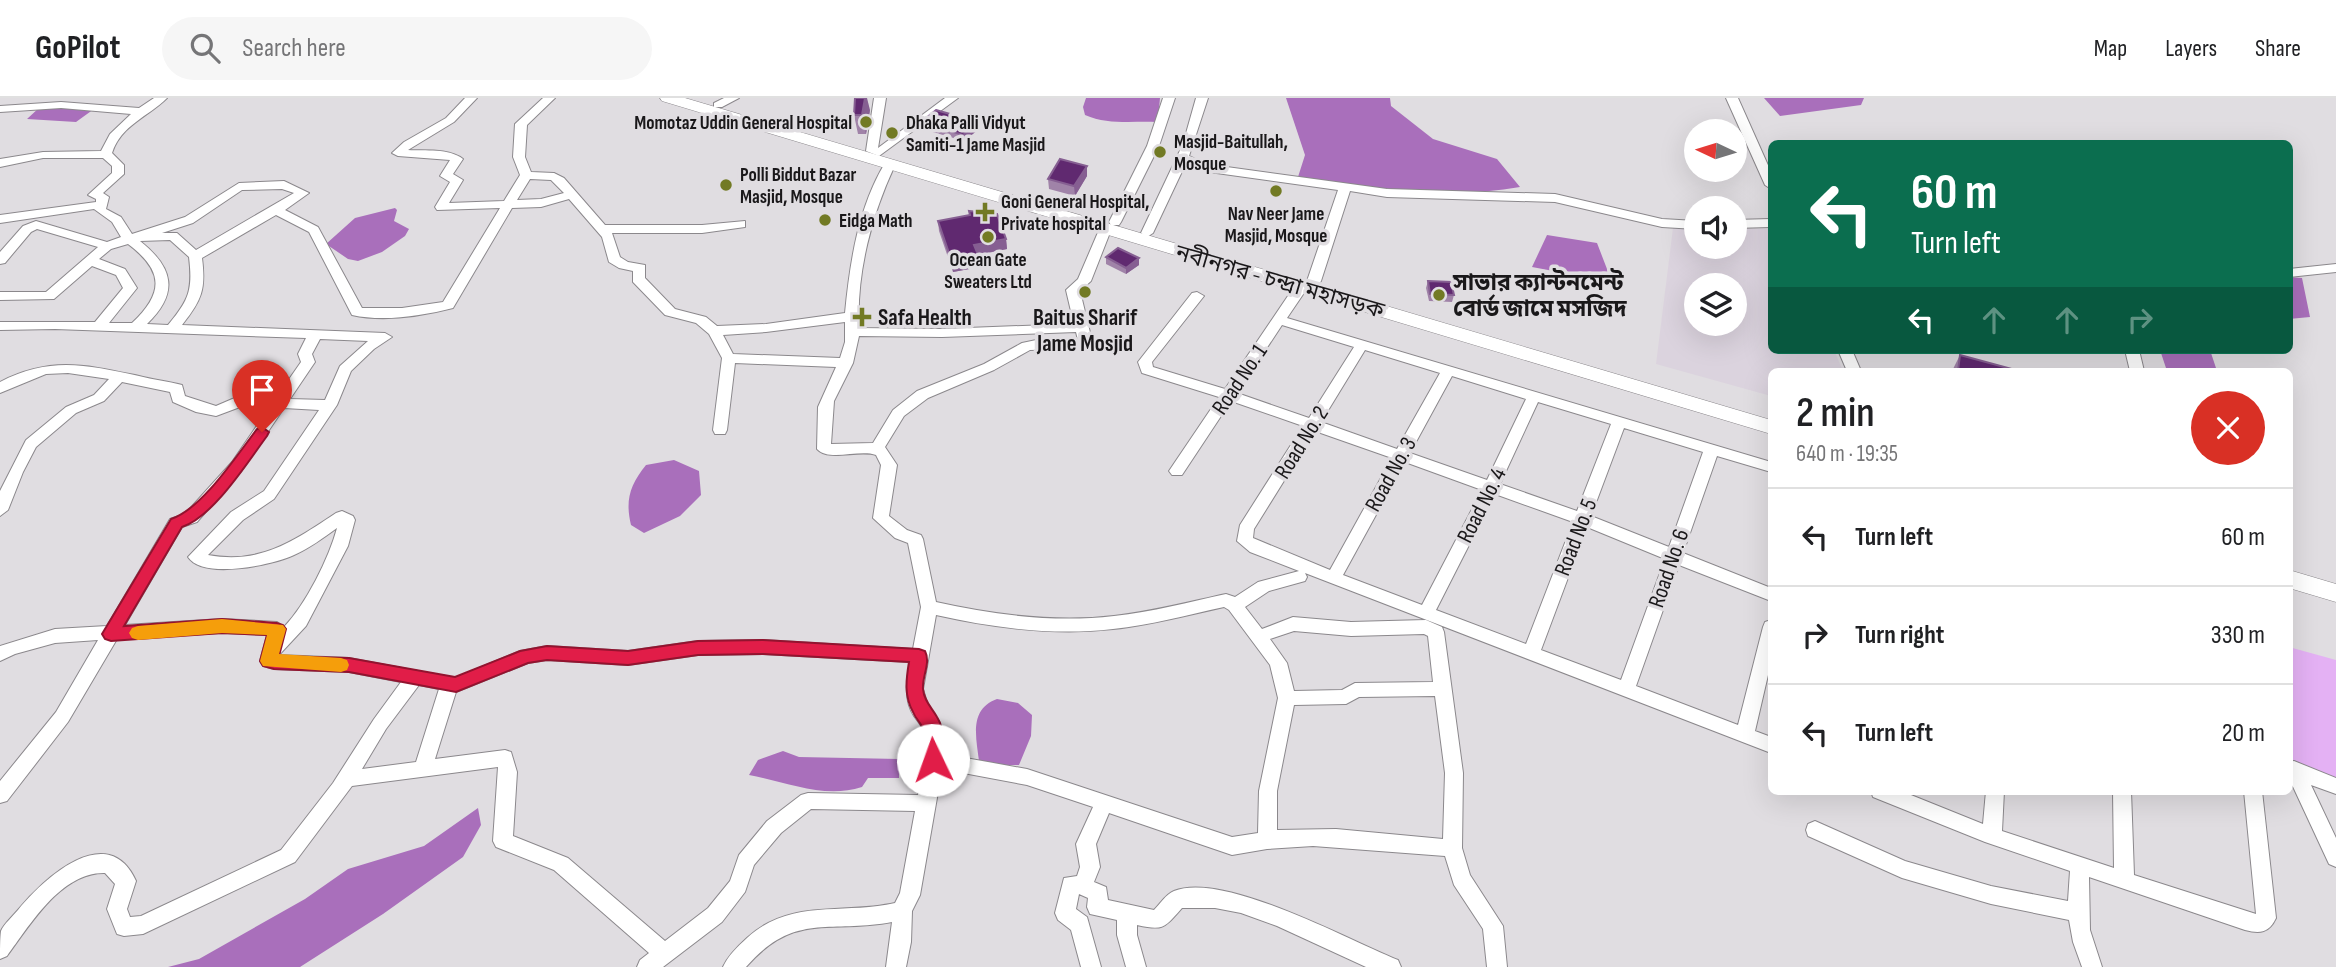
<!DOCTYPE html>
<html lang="en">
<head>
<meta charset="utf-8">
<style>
  body { margin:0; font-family:"Sofia Sans Condensed","Noto Sans Bengali",sans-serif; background:#f6f6f6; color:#202124; height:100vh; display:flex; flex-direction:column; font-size:26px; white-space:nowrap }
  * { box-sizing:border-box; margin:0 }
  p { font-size:23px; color:#757577 }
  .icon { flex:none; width:38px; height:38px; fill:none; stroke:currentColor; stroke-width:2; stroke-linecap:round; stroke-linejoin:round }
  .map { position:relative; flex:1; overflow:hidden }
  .panel { position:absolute; left:1768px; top:270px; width:525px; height:427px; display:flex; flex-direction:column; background:#fff; border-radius:10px; box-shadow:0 7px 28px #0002 }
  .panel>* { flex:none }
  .guide { position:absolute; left:1768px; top:42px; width:525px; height:214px; border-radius:10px; box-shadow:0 7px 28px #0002; background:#0b6e4f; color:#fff; overflow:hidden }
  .needle { width:46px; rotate:274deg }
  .buttons { position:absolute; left:1684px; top:21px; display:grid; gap:14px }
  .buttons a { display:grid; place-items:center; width:63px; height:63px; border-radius:50%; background:#fff; box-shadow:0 7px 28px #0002; font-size:35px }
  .pin { position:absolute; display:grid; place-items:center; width:60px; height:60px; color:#fff; margin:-72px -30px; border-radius:50% 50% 50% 0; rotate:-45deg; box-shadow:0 0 7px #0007 }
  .pin .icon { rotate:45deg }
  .me { position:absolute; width:77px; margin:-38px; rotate:357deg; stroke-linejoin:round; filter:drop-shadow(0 0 5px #0008) }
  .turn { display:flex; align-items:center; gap:24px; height:147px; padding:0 28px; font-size:32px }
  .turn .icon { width:91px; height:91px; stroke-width:2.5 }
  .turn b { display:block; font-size:49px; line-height:60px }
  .lanes { display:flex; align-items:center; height:66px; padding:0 28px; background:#0003; justify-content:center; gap:35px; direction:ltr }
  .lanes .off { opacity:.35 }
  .round { display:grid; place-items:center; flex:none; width:74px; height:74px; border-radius:37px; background:#f6f6f6 }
  .headline { display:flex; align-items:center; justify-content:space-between; height:119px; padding:0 28px }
  h1 { font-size:42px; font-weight:600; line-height:52px }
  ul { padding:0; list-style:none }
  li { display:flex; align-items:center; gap:21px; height:98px; padding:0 28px; border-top:2px solid #e0e0e0 }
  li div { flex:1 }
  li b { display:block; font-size:26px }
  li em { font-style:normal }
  header { display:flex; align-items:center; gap:42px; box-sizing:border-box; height:98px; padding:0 35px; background:#fff; border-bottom:2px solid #e0e0e0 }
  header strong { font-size:33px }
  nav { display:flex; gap:38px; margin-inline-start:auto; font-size:24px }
  .search { width:490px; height:63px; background:#f6f6f6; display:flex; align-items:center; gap:18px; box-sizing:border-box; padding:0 24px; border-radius:38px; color:#757577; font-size:26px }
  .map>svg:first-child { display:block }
</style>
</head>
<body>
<header>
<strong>GoPilot</strong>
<div class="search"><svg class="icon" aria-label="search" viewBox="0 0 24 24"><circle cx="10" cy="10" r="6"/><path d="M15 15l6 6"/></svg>Search here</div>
<nav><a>Map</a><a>Layers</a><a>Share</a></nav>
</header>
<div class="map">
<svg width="2336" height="869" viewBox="0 0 2336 869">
  <rect width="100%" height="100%" fill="#e0dde1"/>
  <path fill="#dbd3de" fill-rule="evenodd" d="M1673,130H1696V149H1734V130L1771,131V252H1834L1843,273H1771V298L1656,266ZM1696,187H1734V226H1696Z"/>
  <path fill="#e4b1f4" d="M2289,549L2336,562V684L2292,662L2289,621Z"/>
  <path fill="#a96fbb" d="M1086,0H1160L1158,22L1156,24C1132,23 1108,27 1085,17L1083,9Z
    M1286,0H1390L1391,8L1433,41L1497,61L1520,89C1447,102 1371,89 1298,79L1305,57Z
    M1764,0H1864L1861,7L1780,18Z
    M40,9L94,11L76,24L27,21Z
    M395,110L397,112L394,123L409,131L405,138L382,154L358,163L348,161L326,146L355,120Z
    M1547,137L1597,145L1612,184L1532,169Z
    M2289,179L2302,180L2310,219L2289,221Z
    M2160,252H2210L2217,273H2167Z
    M674,362L699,373L701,397L680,418L644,435L631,427C625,402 630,387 646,367Z
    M997,601L1018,605L1032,617L1031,638L1019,667H991L979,663C976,639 969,611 997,601Z
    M783,653L799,659L899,661V680H868L862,689C823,701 788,684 749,677L758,662Z
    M478,710L481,727L463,759L383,816L300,869H168L199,861L305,801L348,771L424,748Z"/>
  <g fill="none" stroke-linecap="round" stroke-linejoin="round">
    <g stroke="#8b888c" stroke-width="2">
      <path id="minor" d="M154,0H167C148,19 121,27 112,55L124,67V76L103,95L109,99L106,111L121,119L132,136L185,119L239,85L284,83L309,95L285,112L318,129L362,210H402L443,204L500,110L437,112L435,109L450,84L440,78L450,62L398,58L392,55L404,44L446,20L465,0H477L454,24L408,52C425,53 449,50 463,61L453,76L463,82L449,105L504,103L520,77L513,59L515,26L543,0H555L527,27L525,59L531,74L554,75L564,80L605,127H702L745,123V129L702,135H612L620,159L628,164L645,167V180L675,211L706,219L717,228L766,226L845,215C850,164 858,110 885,65L889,63L895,67C872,116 856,175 859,230L942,231L1074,226L1066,192L1078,181L1099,132L1105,128L1109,129L1111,132L1091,183L1080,193L1093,247L1091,250L1030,252L994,272L928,300L904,318L885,349L897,367L889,418L907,432L921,437L923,441L936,504C994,517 1055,525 1114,518C1152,514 1189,504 1226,496L1235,499L1258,484L1299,473L1250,454L1237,443L1240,427L1303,328L1231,303L1182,377H1172L1169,373L1219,299L1142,275L1138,264L1192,195L1197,194L1204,198L1152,264L1153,269L1225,291L1296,186L1301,185L1308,189L1287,220L1771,364V374L1717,358L1683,455L1771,490V503L1679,467L1636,588L1738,627L1763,529L1765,524L1771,522V564L1755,633L1771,639V655L1305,475L1307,479L1305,483L1269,493L1245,509L1262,531L1293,519L1351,524L1426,522L1442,529L1444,534L1463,675L1462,750L1470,777L1503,828L1507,869H1487L1483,831L1454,787L1445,758L1313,748L1267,751L1232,757L1109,715L1096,746L1100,769L1094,784L1106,789L1108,802L1154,812C1160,806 1166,796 1174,793C1223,773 1348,842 1398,862L1401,869H1366L1277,828L1241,815L1215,810H1182C1164,830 1164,833 1137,827V837L1146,869H1126L1117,837V822L1090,816L1087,809L1088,800L1079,796L1076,811L1087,819L1101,869H1081L1071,832L1058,822L1055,815L1064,780L1077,778L1080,769L1076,746L1093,709L1027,687L942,671L920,797L912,813L911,844L906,869H886L892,824C829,836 795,813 746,869H723C728,858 737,849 747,840C790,800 843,817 895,805L900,795L915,713L811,711L781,735L754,767L745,794L722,824L663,869H637L640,862L649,855L554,772L496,749L493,743L498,669L352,688L295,764L143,836L124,838L117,836L107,811L115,786L105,775C61,774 30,827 7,858L0,861C0,853 0,840 1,833C4,826 13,818 18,812C43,781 108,721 136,783L127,811L130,819L141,818L281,752L333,685L374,621L401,584L349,574L274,571L263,568L260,563L267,537L222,535L117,541L68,624L7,703L0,705V683L56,614L98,542L55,545L15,556L0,563V548L55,531L107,528L170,421L185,416L232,364L269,310L240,309L216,318L196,314L173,304L170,294L122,284L104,303L76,315L36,349L23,374L8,412L0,418V393L26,342L66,309L94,297L109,281L68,275L46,276L0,295V284C51,258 86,267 139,278C153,282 168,283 182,287L185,298L216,308L237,299L276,300L301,264L298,256L306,240L55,231L0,232V224H95L123,190L116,177L92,168L54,201L0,202V194H46L98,149L37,131L31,134L5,165L0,166V154L23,128L36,123L107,144L121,139L112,124L94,111L0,125V117L96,104V101L88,97L112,75V68L103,60H43L0,69V61L43,54L101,53L110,36L131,16L61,10L0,14V8L61,4L139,10ZM530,81L551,82L564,95L541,101L517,102ZM282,91L294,95L196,152L177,135H162L193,125L242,92ZM569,101L602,139L609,164L619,170L633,173V184L665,217L696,225L709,236L722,260L713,332L715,336H725L727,332L735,265L836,269L818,309L817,351C829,364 859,351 876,357L881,367L873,420L895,440L908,445L921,509L913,551L763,542L698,543L628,553L547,548L520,553L455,580L349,560L279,557L306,528L348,448L355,422L353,418L342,413L336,415C295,442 261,467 208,457L243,422L274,401L337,307L351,273L374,251L392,239L385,235L182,227C202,202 206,191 202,160L276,117L309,134L352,217C383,224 422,218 453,210L512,110L541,109ZM170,142L189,159C193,192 189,202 168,227L147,226C179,195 174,170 140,143ZM128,146C164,173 164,195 132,225H109L137,190L125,171L99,161L111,151ZM845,224V244L840,260L733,256L723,237L766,234ZM1282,227L1354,249L1309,320L1237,295ZM1076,234L1078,242L1041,241L1022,245L984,266L917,293L893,312L873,345L831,346L834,303L853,265L859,238L942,239ZM320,241L368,243L340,268L325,302L290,301L315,264L312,256ZM1365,252L1440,275L1397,351L1321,324ZM1452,278L1526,301L1487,382L1410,355ZM1538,304L1611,326L1577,413L1500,386ZM284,310L319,312L264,393L231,414L188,459C203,482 273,467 294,457C310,450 323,440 337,430C329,460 306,506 284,529L277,524L222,521L125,527L182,429L197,424L242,372ZM1624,330L1703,354L1669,449L1591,418ZM1315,333L1392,360L1330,472L1253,440L1254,431ZM1405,364L1482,392L1422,507L1343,477ZM1495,396L1573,424L1526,546L1436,512ZM1587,429L1665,461L1621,582L1541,552ZM1224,509L1229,512L1270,567L1278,600L1259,693L1258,735L1232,739L1027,671L943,656V638L939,623L928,608L923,591L936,517C994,530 1054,538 1113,531C1151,527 1187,517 1224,509ZM1294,533L1351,538L1424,536L1428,538L1433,584L1355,585L1342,592L1294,593L1287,565L1270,541ZM763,556L910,564C907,582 903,601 914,618C919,625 923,628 925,637C928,656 922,677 918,697L808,695L801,697L767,723L739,757L730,783L708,810L665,843L568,760L513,738L517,674L511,654L505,652L435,661L456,594L528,565L547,562L628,567L698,557ZM419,587L439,591L416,664L362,671L386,631ZM1435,598L1445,675L1443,741L1336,731L1277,732V693L1294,607L1346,606L1359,599Z
        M724,0H739L722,9H714V5Z
        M874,0H886L878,50L945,0H958L879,58L866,53Z
        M1163,0H1175L1159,48L1121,124L1119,127H1111L1109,124L1147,48Z
        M1196,0H1208L1189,58L1205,66L1387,91L1555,96L1662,121L1696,123V131L1662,129L1555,104L1387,99L1350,93L1321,183L1319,186H1309L1307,183L1338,92L1202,73L1186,65L1153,135L1147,139L1141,135L1183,46Z
        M1726,0H1738L1771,74V91L1765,87Z
        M1771,121V129L1734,130V122Z
        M2336,166V174L2289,179V171Z
        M1838,252H1852L1861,273H1847Z
        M2125,252H2139L2144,273H2130Z
        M2294,663L2336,680V696L2311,687L2336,740V769L2329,766L2289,680V664Z
        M1871,693H1901L1983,726L1986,693H2004L2002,733L2114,770L2113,693H2131L2134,777L2256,816L2244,693H2262L2276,820C2269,835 2260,836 2245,832L2089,779L2090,832L2102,869H2082L2073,844L2069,822L1991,806L1902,780L1808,738L1806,732L1808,726L1815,723L1905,763L1991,788L2068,803L2070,773L1985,744L1873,699Z"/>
    </g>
    <g stroke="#8b888c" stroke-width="1">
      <path id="highway" d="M660,0H685L1771,322V336L662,3Z
        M2289,472L2336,486V504L2289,490Z"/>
    </g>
    <use href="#minor" fill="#fff" fill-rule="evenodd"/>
    <use href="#highway" fill="#fff" fill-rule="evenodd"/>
  </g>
  <path fill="#a083a8" d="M870,12L866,36H858L854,17Z
    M921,24L979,31L964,43L922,31Z
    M1087,68V78L1075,98L1049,91L1048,81Z
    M938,123L1006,141L1007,151L978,157L980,169L953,174L939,133Z
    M1106,159L1139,167L1126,176L1106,166Z
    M1428,183L1454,197L1452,204L1429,203L1426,190Z
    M1960,257L2019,273H1952Z"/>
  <path fill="#865f92" d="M865,0H867L870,12L866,36L862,17Z
    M978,24L979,31L964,43L963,37Z
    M1087,68V78L1075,98L1074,88Z
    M1006,141L1007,151L976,157L974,147Z
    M979,159L980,169L953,174L952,164Z
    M1139,160V167L1126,176V170Z"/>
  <path fill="#602970" stroke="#865f92" stroke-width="2" d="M855,0H865L862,17H854Z
    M936,12L978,24L963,37L921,24Z
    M1060,61L1087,68L1074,88L1048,81Z
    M969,113L997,116L1006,141L974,147L979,159L952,164L938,123L970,117Z
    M1118,150L1139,160L1126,170L1106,159Z
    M1428,183L1451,184L1454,197L1430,196Z
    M1960,257L2019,273H1958Z"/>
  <path fill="#e11d48" stroke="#92132f" stroke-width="2" d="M262,329L269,334L267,338C247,365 213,419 182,429L124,528L222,521L277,525L283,527L286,531L279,558L349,560L455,579L520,553L547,548L628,553L698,543L763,542L919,551L925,553C931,565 922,578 923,591C924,603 932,610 937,619C945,632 946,654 939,667L933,670L926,667C921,657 926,645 924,634C922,625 916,622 913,614C904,598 906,582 909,564L763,556L698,557L628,567L547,562L528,565L456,594L349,574L274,571L263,568L260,563L267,537L222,535L111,543L105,541L102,536L171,421C202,411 237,357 257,331Z"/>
  <path fill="#f59e0b" d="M222,521L283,527L286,531L279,556L341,560L347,562L349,567L347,572L341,574L263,568L260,563L267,537L222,535L138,542L132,540L129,535L132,530L138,528Z"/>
  <g fill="#727a24" stroke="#e0dde1" stroke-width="2.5">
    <circle cx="866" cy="24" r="7"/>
    <circle cx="892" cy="35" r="7"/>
    <circle cx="1160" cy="54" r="7"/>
    <circle cx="726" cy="87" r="7"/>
    <circle cx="1276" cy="93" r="7"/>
    <path d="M981.5 103.5h7v7h7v7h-7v7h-7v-7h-7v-7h7z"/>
    <circle cx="825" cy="122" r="7"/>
    <circle cx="988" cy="139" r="7"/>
    <circle cx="1085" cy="194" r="7"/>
    <circle cx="1439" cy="197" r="7"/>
    <path d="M858.5 208.5h7v7h7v7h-7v7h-7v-7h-7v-7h7z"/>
  </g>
  <g text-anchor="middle" stroke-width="7" stroke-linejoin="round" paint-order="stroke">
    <g font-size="19" font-weight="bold" fill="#1a181a" stroke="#e0dde1" text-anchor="start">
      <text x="852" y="31" text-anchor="end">Momotaz Uddin General Hospital</text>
      <text x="906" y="31">Dhaka Palli Vidyut<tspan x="906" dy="22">Samiti-1 Jame Masjid</tspan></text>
      <text x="1174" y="50">Masjid-Baitullah,<tspan x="1174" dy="22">Mosque</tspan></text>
      <text x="740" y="83">Polli Biddut Bazar<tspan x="740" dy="22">Masjid, Mosque</tspan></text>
      <text x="1001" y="110">Goni General Hospital,<tspan x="1001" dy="22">Private hospital</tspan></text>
      <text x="1276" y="122" text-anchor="middle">Nav Neer Jame<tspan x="1276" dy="22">Masjid, Mosque</tspan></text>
      <text x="839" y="129">Eidga Math</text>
      <text x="988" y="168" text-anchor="middle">Ocean Gate<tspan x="988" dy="22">Sweaters Ltd</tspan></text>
    </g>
    <g font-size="23" fill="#1a181a" stroke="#e0dde1">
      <text transform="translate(1280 183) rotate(16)" y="8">নবীনগর - চন্দ্রা মহাসড়ক</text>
      <text transform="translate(1239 281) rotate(-56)" y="8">Road No. 1</text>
      <text transform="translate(1301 344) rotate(-58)" y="8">Road No. 2</text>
      <text transform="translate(1390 376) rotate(-61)" y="8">Road No. 3</text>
      <text transform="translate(1481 407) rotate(-63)" y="8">Road No. 4</text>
      <text transform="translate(1575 439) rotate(-69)" y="8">Road No. 5</text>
      <text transform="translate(1668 470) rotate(-71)" y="8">Road No. 6</text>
    </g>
    <g font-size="23" font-weight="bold" fill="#1a181a" stroke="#e0dde1" text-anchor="start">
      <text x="1453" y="192">সাভার ক্যান্টনমেন্ট<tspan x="1453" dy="26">বোর্ড জামে মসজিদ</tspan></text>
      <text x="878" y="227">Safa Health</text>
      <text x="1085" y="227" text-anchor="middle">Baitus Sharif<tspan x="1085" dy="26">Jame Mosjid</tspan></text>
    </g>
  </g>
</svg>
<div class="buttons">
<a><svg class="needle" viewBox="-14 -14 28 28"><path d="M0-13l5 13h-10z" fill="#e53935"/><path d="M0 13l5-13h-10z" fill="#757577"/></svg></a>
<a><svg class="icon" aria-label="sound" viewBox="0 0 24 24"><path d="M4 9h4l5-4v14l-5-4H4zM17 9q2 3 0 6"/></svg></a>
<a><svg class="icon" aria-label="layers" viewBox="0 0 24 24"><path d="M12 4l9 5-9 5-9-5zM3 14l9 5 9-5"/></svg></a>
</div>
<div class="pin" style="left:262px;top:334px;background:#d93025"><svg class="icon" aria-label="arrive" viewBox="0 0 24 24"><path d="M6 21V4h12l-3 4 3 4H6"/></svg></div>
<svg class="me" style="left:933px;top:662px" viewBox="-20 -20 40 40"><circle r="19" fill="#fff"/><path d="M0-13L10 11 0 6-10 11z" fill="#e11d48"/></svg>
<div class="guide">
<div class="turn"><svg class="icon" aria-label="left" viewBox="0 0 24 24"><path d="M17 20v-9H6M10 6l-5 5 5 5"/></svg><div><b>60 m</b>Turn left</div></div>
<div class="lanes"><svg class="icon" aria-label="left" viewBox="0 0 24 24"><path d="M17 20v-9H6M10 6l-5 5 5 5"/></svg><svg class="icon off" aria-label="ahead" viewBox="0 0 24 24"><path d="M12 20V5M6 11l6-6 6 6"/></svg><svg class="icon off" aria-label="ahead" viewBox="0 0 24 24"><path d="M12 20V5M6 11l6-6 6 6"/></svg><svg class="icon off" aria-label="right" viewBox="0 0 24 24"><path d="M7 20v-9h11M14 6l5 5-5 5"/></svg></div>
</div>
<section class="panel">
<div class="headline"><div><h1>2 min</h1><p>640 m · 19:35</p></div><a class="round" style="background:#d93025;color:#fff"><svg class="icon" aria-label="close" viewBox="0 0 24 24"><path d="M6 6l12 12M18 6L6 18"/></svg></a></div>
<ul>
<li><svg class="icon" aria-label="left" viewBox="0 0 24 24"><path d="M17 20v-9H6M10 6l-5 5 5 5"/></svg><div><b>Turn left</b></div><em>60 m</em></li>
<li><svg class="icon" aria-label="right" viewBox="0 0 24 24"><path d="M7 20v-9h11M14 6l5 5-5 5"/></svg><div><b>Turn right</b></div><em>330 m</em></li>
<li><svg class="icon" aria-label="left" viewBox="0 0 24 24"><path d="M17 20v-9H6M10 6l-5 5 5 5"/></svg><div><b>Turn left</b></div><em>20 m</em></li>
</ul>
</section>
</div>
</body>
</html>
